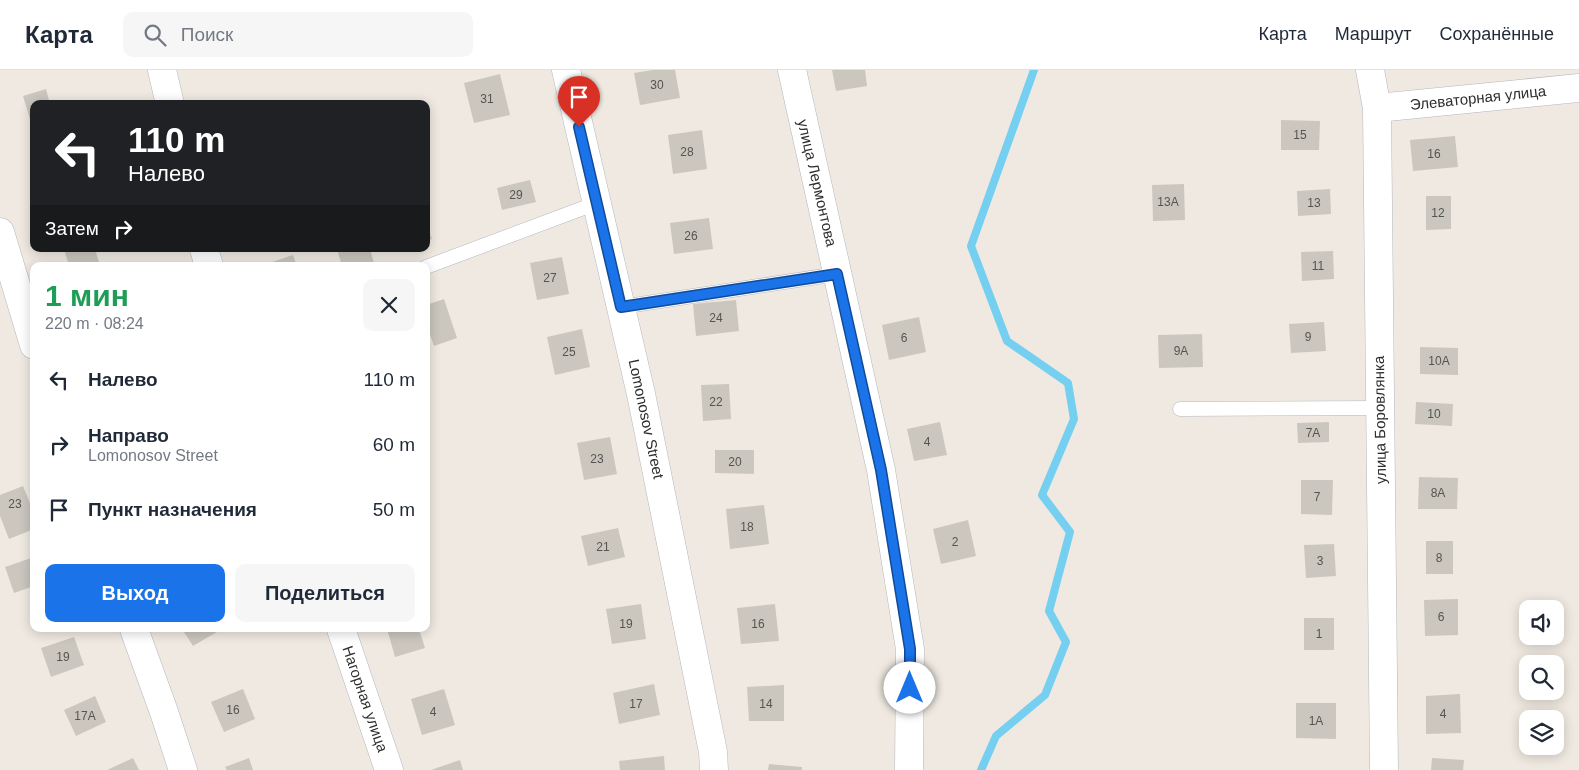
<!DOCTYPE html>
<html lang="ru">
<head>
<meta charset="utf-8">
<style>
  body { margin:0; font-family:Arial,sans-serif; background:#f6f6f7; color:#1f2937; height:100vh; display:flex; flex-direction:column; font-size:19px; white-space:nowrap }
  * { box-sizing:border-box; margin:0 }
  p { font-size:16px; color:#747a83 }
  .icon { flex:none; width:28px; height:28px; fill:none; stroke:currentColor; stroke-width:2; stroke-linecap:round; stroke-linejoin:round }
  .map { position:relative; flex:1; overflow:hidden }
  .details { position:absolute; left:30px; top:192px; width:400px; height:370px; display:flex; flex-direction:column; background:#fff; border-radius:10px; box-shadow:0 2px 12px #0003 }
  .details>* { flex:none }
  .guide { position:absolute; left:30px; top:30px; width:400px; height:152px; border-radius:10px; box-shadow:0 2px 12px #0003; background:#202124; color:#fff; overflow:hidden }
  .buttons { position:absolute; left:1519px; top:530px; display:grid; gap:10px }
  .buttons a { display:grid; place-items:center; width:45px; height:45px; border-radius:10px; background:#fff; box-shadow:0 2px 12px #0003; font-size:25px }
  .pin { position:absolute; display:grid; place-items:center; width:42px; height:42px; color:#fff; margin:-51px -21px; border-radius:50% 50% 50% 0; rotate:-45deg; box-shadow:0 0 5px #0007 }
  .pin .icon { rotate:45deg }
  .me { position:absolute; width:55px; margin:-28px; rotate:0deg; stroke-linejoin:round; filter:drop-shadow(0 0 4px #0008) }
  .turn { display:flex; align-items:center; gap:18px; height:105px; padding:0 15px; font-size:22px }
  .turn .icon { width:65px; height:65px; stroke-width:2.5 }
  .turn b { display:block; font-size:35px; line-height:42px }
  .then { display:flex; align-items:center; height:48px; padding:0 15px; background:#0003; gap:10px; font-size:19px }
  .round { display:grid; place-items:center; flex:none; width:52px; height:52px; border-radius:10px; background:#f6f6f7 }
  .overview { display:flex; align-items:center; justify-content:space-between; height:85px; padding:0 15px }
  h1 { font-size:30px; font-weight:800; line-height:38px; color:#1e9e55 }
  .button { display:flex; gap:10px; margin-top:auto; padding:10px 15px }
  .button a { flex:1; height:58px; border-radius:10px; background:#1a73e8; color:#fff; font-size:20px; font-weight:800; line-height:58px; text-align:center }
  .button a+a { background:#f6f6f7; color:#1f2937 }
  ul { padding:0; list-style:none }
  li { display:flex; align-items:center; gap:15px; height:65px; padding:0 15px }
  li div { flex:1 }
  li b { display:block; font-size:19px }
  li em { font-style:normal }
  header { display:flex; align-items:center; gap:30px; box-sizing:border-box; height:70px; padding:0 25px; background:#fff; border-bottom:1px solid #e0e1e3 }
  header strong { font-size:24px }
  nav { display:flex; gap:28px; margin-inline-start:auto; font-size:18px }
  .search { width:350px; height:45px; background:#f6f6f7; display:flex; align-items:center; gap:12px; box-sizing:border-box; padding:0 18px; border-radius:10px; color:#747a83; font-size:19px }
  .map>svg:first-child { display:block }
</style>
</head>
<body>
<header>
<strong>Карта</strong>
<div class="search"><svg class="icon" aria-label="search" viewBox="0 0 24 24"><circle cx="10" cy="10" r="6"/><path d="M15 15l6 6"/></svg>Поиск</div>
<nav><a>Карта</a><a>Маршрут</a><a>Сохранённые</a></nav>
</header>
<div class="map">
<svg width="1579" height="700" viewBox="0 0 1579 700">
  <rect width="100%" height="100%" fill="#efe9e1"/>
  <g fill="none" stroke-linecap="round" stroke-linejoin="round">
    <path stroke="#75cff0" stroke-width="8" d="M981,700L996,666L1045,625L1066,572L1049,541L1070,462L1042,425L1074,349L1068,313L1007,271L971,176L1034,0"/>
  </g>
  <path fill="#cbc7bf" d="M653,0H675L680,28L640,35L634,3Z
    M832,0H865L867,16L836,21Z
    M500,4L510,45L474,53L464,13Z
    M46,19L50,34H34V56H32L23,26Z
    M1281,50L1320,51L1319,80H1281Z
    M702,60L707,99L673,104L668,65Z
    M1455,66L1458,97L1413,101L1410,70Z
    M530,110L536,132L502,140L497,118Z
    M1184,114L1185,150L1153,151L1152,115Z
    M1330,119L1331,144L1298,146L1297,121Z
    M1426,126H1451V159L1426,160Z
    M709,148L713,179L674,184L670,153Z
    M426,154L432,169L426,171Z
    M64,179H95L100,196H69Z
    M337,179H370L374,193L364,196H342Z
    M1333,181L1334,209L1302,211L1301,182Z
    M293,185L297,196H260Z
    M562,187L569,224L537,230L530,193Z
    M444,229L457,268L434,276L426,253V235Z
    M736,230L739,261L696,266L693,234Z
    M919,247L926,282L889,290L882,255Z
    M1324,252L1326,281L1291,283L1289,254Z
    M582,259L590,297L555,305L547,267Z
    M1202,264L1203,297L1159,298L1158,265Z
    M1420,277L1458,278V305L1420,304Z
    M729,314L731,349L703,351L701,315Z
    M1416,332L1453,334L1452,356L1415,354Z
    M940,352L947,385L914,391L907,359Z
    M1329,352V372L1298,373L1297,353Z
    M610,367L617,404L584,410L577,373Z
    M715,380H754V404L715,403Z
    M1419,407L1458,408L1457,439H1418Z
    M1301,410H1333L1332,445L1301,444Z
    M23,416L34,443V459L9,469L0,446V425Z
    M764,435L769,474L730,479L726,439Z
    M968,450L976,486L941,494L933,459Z
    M618,458L625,487L588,496L581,466Z
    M1426,471H1453V504H1426Z
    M1334,474L1336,506L1306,508L1304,475Z
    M34,487V516L14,523L5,497Z
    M1458,529V565L1425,566L1424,530Z
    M641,534L646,569L612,574L606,539Z
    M775,534L779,571L741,574L737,538Z
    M1304,548H1334V580H1304Z
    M182,559H222L193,576Z
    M387,559H419L425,578L395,587Z
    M74,567L84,595L51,607L41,578Z
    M654,614L660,645L619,654L613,623Z
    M784,615V651H749L747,617Z
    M243,619L255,649L224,662L211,632Z
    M444,619L455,655L422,665L411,629Z
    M1460,624L1461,663L1426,664V626Z
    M95,626L106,652L76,666L64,640Z
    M1296,633H1336V669L1296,668Z
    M664,686L665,700H620L619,691Z
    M133,688L139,700H107Z
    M249,688L253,700H227L225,697Z
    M1432,688L1464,690L1463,700H1431Z
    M460,690L463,700H431Z
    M769,694L802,697V700H768Z"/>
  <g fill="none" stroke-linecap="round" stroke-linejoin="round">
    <g stroke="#b4b7c1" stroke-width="15">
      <path id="service" d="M426,197L597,133
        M621,237L837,204
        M1180,339L1380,338"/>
    </g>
    <g stroke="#b4b7c1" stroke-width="29">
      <path id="minor" d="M162,0L170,34
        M792,0L881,400L910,579L909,700
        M1370,0L1377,38L1384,700
        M1377,38L1579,18
        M0,162L34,275
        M204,179L209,196
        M134,559L164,642L183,700
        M341,559L389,700"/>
    </g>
    <g stroke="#b4b7c1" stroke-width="29">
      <path id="secondary" d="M566,0L641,324L713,682L714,700"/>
    </g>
    <use href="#service" stroke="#fff" stroke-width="14"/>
    <use href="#minor" stroke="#fff" stroke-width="28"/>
    <use href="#secondary" stroke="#fff" stroke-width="28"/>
  </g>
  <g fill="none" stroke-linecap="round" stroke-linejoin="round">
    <g stroke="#114b97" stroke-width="12">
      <path id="route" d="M579,57L621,237L837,204L881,400L910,579V618"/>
    </g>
    <use href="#route" stroke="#1a73e8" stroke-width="9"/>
  </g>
  <g text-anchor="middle" stroke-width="4" stroke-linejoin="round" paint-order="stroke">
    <g font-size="12" fill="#555452">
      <text x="657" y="19">30</text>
      <text x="487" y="33">31</text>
      <text x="1300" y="69">15</text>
      <text x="687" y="86">28</text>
      <text x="1434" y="88">16</text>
      <text x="516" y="129">29</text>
      <text x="1168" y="136">13А</text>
      <text x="1314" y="137">13</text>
      <text x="1438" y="147">12</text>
      <text x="691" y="170">26</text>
      <text x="1318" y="200">11</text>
      <text x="550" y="212">27</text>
      <text x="716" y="252">24</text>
      <text x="1308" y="271">9</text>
      <text x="904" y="272">6</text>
      <text x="1181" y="285">9А</text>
      <text x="569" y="286">25</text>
      <text x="1439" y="295">10А</text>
      <text x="716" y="336">22</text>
      <text x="1434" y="348">10</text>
      <text x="1313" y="367">7А</text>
      <text x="927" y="376">4</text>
      <text x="597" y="393">23</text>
      <text x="735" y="396">20</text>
      <text x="1438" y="427">8А</text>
      <text x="1317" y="431">7</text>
      <text x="15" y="438">23</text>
      <text x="747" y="461">18</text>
      <text x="955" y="476">2</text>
      <text x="603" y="481">21</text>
      <text x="1439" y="492">8</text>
      <text x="1320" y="495">3</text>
      <text x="1441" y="551">6</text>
      <text x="626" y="558">19</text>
      <text x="758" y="558">16</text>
      <text x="1319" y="568">1</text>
      <text x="63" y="591">19</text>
      <text x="636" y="638">17</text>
      <text x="766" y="638">14</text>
      <text x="233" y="644">16</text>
      <text x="433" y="646">4</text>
      <text x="1443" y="648">4</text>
      <text x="85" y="650">17А</text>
      <text x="1316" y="655">1А</text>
    </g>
    <g font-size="15" fill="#2e2e2e" stroke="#fff">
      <text transform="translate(1478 28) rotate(-6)" y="5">Элеваторная улица</text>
      <text transform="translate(817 113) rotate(77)" y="5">улица Лермонтова</text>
      <text transform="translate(646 349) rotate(78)" y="5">Lomonosov Street</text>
      <text transform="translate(1380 350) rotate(-91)" y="5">улица Боровлянка</text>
      <text transform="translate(365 629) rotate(71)" y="5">Нагорная улица</text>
    </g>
  </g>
</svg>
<div class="buttons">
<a><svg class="icon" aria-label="sound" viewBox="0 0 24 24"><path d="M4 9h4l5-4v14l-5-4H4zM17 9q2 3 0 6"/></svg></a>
<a><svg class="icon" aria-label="search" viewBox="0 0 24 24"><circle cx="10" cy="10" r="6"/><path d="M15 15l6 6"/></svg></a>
<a><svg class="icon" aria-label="layers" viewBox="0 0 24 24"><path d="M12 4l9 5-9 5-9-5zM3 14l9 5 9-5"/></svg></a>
</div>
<div class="pin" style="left:579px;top:57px;background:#d93025"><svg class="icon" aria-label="arrive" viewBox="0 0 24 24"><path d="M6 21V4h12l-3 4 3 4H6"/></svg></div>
<svg class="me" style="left:910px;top:618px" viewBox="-20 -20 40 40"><circle r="19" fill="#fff"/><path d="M0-13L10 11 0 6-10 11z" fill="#1a73e8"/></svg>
<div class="guide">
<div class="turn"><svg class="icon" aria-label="left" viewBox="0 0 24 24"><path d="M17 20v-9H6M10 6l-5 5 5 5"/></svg><div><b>110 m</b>Налево</div></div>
<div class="then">Затем<svg class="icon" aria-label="right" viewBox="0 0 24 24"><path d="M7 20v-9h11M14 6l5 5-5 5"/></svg></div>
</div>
<section class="details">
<div class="overview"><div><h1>1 мин</h1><p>220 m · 08:24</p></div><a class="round"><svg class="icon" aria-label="close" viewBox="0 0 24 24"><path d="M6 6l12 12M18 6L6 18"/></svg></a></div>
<ul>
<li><svg class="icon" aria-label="left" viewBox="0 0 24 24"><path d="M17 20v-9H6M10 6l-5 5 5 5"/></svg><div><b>Налево</b></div><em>110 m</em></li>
<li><svg class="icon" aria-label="right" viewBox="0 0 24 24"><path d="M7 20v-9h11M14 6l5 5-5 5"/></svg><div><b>Направо</b><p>Lomonosov Street</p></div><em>60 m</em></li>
<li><svg class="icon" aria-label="arrive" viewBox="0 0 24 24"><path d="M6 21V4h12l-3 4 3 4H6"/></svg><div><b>Пункт назначения</b></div><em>50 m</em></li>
</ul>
<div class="button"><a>Выход</a><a>Поделиться</a></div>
</section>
</div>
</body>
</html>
